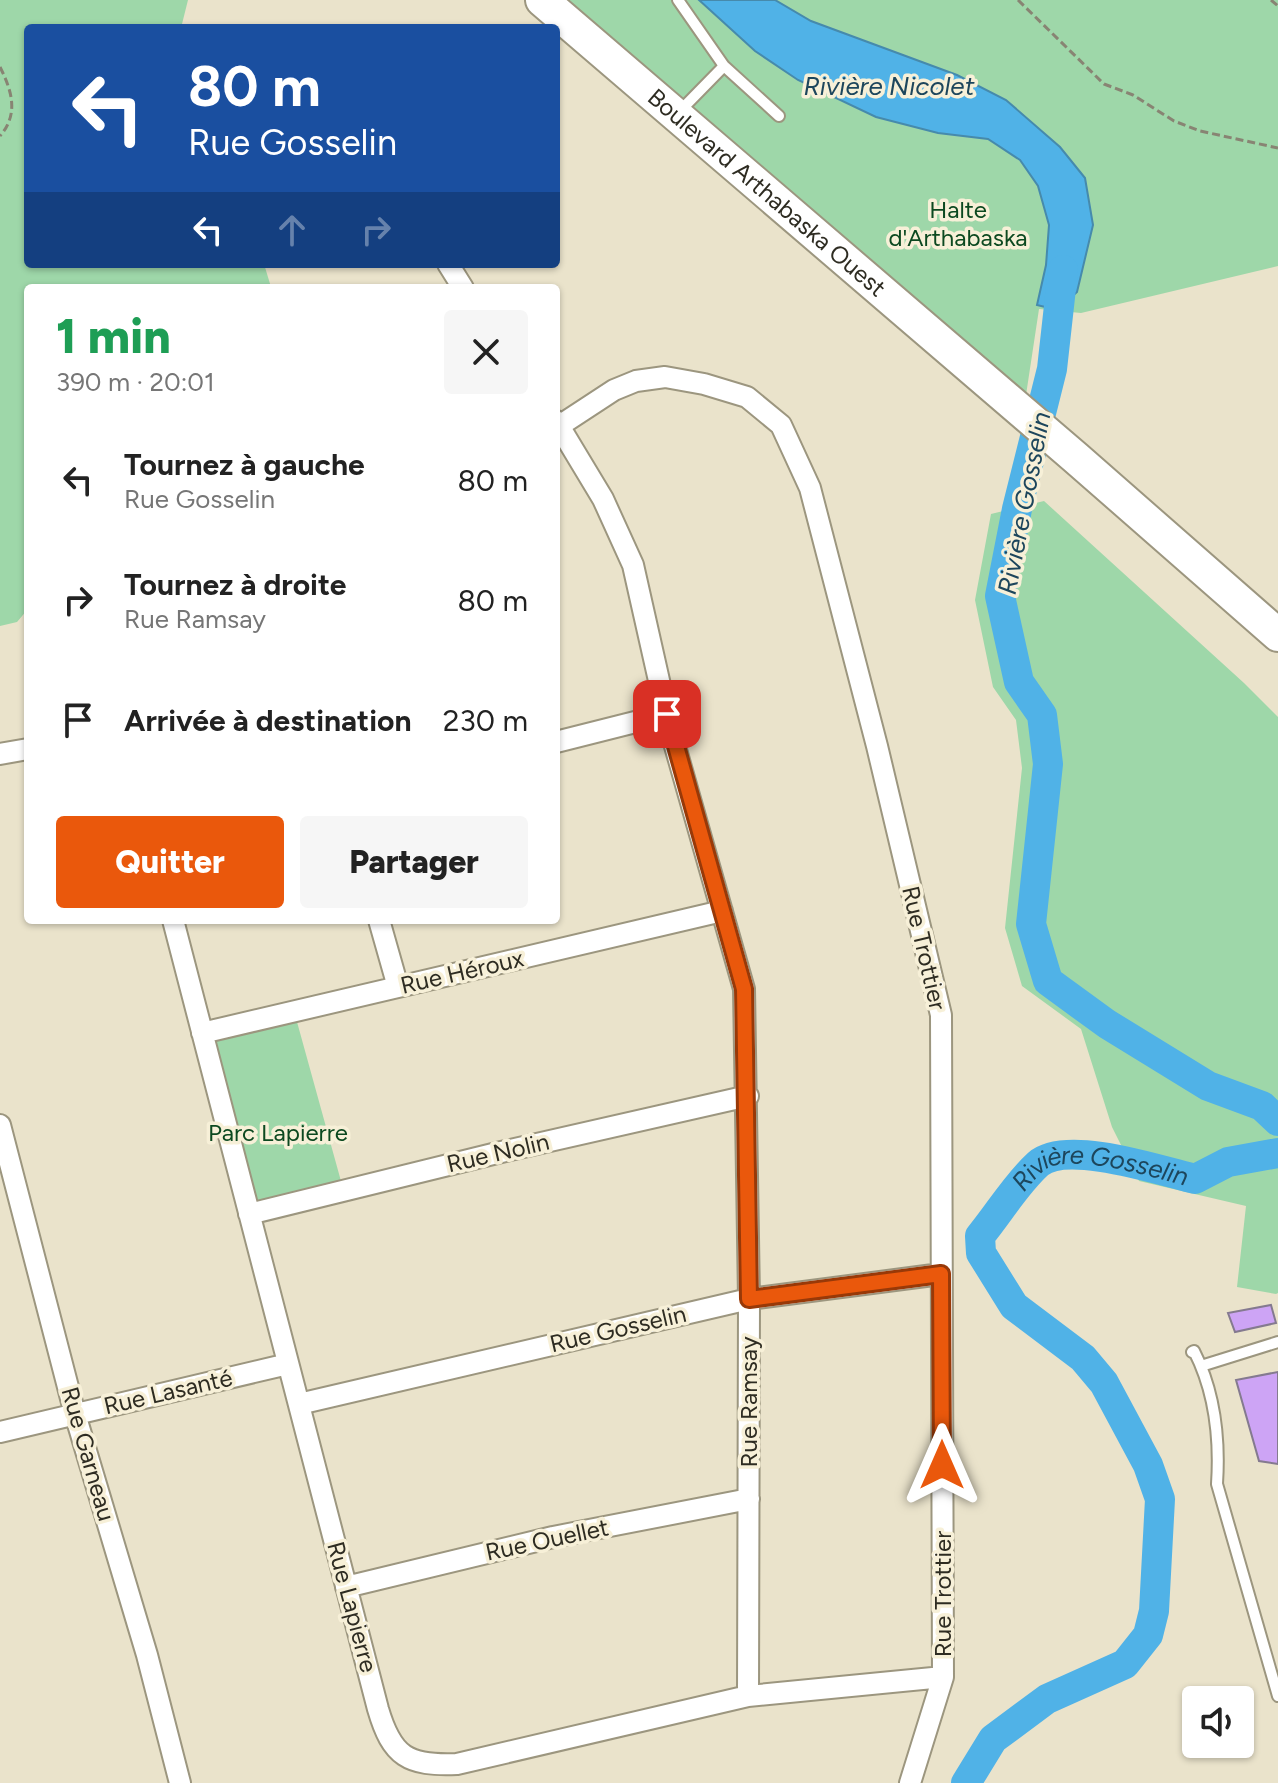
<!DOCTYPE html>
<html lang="fr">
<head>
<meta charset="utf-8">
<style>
  body { margin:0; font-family:Figtree,sans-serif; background:#f6f6f6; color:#222; height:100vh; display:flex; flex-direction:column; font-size:30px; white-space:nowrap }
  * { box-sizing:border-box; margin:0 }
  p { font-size:26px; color:#767676 }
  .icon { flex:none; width:44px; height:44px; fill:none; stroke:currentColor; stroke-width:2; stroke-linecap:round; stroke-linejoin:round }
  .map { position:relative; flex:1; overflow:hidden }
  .panel { position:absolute; left:24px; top:284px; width:536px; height:640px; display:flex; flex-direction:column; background:#fff; border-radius:8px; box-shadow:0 2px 6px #0004 }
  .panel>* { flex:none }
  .banner { position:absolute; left:24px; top:24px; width:536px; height:244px; border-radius:8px; box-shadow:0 2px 6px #0004; background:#1a4fa0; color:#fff; overflow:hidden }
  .tools { position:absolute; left:1182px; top:1686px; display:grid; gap:16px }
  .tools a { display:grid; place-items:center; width:72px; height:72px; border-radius:8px; background:#fff; box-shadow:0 2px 6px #0004; font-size:40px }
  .pin { position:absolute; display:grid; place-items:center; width:68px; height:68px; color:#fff; margin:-34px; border-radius:16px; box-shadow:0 4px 12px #0006 }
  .me { position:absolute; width:88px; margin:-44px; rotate:0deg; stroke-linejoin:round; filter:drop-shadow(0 0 6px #0008) }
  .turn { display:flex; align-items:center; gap:28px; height:168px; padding:0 32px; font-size:36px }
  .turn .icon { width:104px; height:104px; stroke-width:2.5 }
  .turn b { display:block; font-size:56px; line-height:68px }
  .lanes { display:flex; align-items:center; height:76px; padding:0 32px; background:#0003; justify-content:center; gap:40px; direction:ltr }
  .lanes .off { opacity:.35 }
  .round { display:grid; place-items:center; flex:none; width:84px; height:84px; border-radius:8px; background:#f6f6f6 }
  .head { display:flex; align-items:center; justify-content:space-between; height:136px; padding:0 32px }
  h1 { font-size:48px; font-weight:800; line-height:60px; color:#1e9e55 }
  .button { display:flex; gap:16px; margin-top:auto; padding:16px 32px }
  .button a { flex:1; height:92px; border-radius:8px; background:#ea580c; color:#fff; font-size:32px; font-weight:800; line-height:92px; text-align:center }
  .button a+a { background:#f6f6f6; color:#222 }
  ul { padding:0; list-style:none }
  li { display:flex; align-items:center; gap:24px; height:120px; padding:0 32px }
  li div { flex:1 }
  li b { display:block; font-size:30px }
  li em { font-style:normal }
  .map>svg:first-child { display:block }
</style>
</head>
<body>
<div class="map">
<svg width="1278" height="1783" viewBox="0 0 1278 1783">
  <rect width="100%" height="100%" fill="#eae3cb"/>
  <path fill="#9ed7a9" d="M0,0H188L181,28H28V264H264L271,287L28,288V609L17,622L0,626Z
    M564,0H699L755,51L798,80L876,117L938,133L988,139L1020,160L1038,186L1049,225L1046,265L1037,305L1093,225L957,75L811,21L775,0H1278V266L1081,313L1039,309L1026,395Z
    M1044,501L1244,683L1278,717V1293L1276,1294L1237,1287L1246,1206L1139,1181L1112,1127L1081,1029L1022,986L1005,928L1022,768L1016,720L993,687L975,600L991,514Z
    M294,1011L344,1192L249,1214L202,1033Z"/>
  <path fill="#50b2e7" stroke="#468aac" stroke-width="2" d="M699,0H775L811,21L957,75L1006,100L1060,147L1085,178L1093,225L1077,292L1057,310L1037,305L1046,265L1049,225L1038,186L1020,160L988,139L938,133L876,117L798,80L755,51Z"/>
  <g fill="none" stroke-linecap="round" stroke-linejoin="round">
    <g stroke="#50b2e7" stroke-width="30">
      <path d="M1063,270L1052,369L1017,509L1000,596L1019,682L1042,715L1048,764L1031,924L1048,981L1107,1024L1208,1086L1262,1106L1278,1121"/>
      <path id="s1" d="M966,1783L993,1739L1047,1699L1125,1664L1148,1635L1154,1611L1160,1499L1148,1465L1104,1383L1083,1358L1014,1306L981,1253L980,1236C999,1213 1016,1184 1038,1164C1066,1139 1162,1171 1195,1179L1228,1162L1278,1153"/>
    </g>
  </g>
  <path fill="#cda4f5" stroke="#847a8f" stroke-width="2" d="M1271,1305L1276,1323L1235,1332L1228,1313Z
    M1278,1372V1464L1259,1461L1236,1380Z"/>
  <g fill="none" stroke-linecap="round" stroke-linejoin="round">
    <g stroke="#9c967f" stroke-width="14">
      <path id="service" d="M678,0L724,66L779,116
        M678,113L724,66
        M1192,1352L1194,1351C1215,1392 1220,1438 1217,1484L1278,1696
        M1201,1366L1278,1342"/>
    </g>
    <g stroke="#9c967f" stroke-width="24">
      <path id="minor" d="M448,264L463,288
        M556,421L603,499L633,565L669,725L744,989L749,1299L748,1696
        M556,428L614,390L636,381L665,377L704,384L747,397L781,425L810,488L877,746L941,1015L943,1677L910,1783
        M556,742L667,714
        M0,754L28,749
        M173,920L378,1709C392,1757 408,1766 457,1764L748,1696L943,1677
        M379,920L398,987
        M202,1033L722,911
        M0,1125L75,1414L147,1655L180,1783
        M249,1214L497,1153L748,1096
        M299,1404L749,1299L941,1274
        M0,1432L288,1364
        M346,1587L553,1537L749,1499"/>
    </g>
    <g stroke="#9c967f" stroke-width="36">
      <g id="primary">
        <path id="s2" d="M542,0L1076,458L1278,635"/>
      </g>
    </g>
    <path stroke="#888473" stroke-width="3" stroke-dasharray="8 4" stroke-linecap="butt" d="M1018,0L1104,84L1133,95L1174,121L1200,131L1278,148
      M1271,0L1278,6
      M0,67C12,91 19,114 0,136"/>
    <use href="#service" stroke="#fff" stroke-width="10"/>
    <use href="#minor" stroke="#fff" stroke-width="20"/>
    <use href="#primary" stroke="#fff" stroke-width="32"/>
  </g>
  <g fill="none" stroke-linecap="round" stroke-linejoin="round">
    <g stroke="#983908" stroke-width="20">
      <path id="route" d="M667,714L744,989L749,1299L941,1274L942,1465"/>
    </g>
    <use href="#route" stroke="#ea580c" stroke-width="14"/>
  </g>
  <g text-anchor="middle" stroke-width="7" stroke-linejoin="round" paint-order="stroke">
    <g font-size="24" fill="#2e2c22" stroke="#f7f0d8">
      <text dy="8" stroke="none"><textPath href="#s2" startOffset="296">Boulevard Arthabaska Ouest</textPath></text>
      <text transform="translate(924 948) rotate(77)" y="8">Rue Trottier</text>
      <text transform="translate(462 972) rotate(-13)" y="8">Rue Héroux</text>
      <text transform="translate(498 1153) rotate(-13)" y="8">Rue Nolin</text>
      <text transform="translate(618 1329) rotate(-13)" y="8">Rue Gosselin</text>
      <text transform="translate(168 1392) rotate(-13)" y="8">Rue Lasanté</text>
      <text transform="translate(749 1402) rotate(-90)" y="8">Rue Ramsay</text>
      <text transform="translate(88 1454) rotate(74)" y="8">Rue Garneau</text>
      <text transform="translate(547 1540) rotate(-12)" y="8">Rue Ouellet</text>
      <text transform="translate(943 1594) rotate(-90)" y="8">Rue Trottier</text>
      <text transform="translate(352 1607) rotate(75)" y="8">Rue Lapierre</text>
    </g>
    <g font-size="24" fill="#0c4920" stroke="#f7f0d8">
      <text x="958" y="218">Halte<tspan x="958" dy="28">d'Arthabaska</tspan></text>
      <text x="278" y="1141">Parc Lapierre</text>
    </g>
    <g font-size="26" font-style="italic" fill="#1d465c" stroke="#f7f0d8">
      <text x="889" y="95">Rivière Nicolet</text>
      <text transform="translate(1024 503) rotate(-79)" y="9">Rivière Gosselin</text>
      <text dy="9" stroke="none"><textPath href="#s1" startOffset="860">Rivière Gosselin</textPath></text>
    </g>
  </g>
</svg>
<div class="tools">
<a><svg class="icon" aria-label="sound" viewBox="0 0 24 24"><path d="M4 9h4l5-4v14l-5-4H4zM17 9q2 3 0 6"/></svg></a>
</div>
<div class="pin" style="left:667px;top:714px;background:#d93025"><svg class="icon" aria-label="arrive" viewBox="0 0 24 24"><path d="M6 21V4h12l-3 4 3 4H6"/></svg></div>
<svg class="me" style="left:942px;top:1465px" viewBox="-20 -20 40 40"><path d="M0-17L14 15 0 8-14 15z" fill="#ea580c" stroke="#fff" stroke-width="4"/></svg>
<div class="banner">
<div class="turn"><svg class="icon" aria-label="left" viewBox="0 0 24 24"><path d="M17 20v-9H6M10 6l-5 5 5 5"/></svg><div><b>80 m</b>Rue Gosselin</div></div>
<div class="lanes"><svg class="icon" aria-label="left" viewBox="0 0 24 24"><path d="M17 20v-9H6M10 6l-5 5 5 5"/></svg><svg class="icon off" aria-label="ahead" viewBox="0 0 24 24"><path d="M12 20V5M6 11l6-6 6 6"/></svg><svg class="icon off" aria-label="right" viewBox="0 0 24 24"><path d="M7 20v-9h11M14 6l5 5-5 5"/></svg></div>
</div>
<section class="panel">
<div class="head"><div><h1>1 min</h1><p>390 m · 20:01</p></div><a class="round"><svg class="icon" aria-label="close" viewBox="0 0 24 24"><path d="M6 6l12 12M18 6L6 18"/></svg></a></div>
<ul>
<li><svg class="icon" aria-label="left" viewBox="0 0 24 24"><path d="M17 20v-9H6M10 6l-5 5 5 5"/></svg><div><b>Tournez à gauche</b><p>Rue Gosselin</p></div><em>80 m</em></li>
<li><svg class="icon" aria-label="right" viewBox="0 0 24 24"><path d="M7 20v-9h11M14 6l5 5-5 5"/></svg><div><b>Tournez à droite</b><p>Rue Ramsay</p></div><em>80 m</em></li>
<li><svg class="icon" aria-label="arrive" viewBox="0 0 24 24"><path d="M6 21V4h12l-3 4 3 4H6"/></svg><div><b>Arrivée à destination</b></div><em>230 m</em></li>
</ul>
<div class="button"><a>Quitter</a><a>Partager</a></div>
</section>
</div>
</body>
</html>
